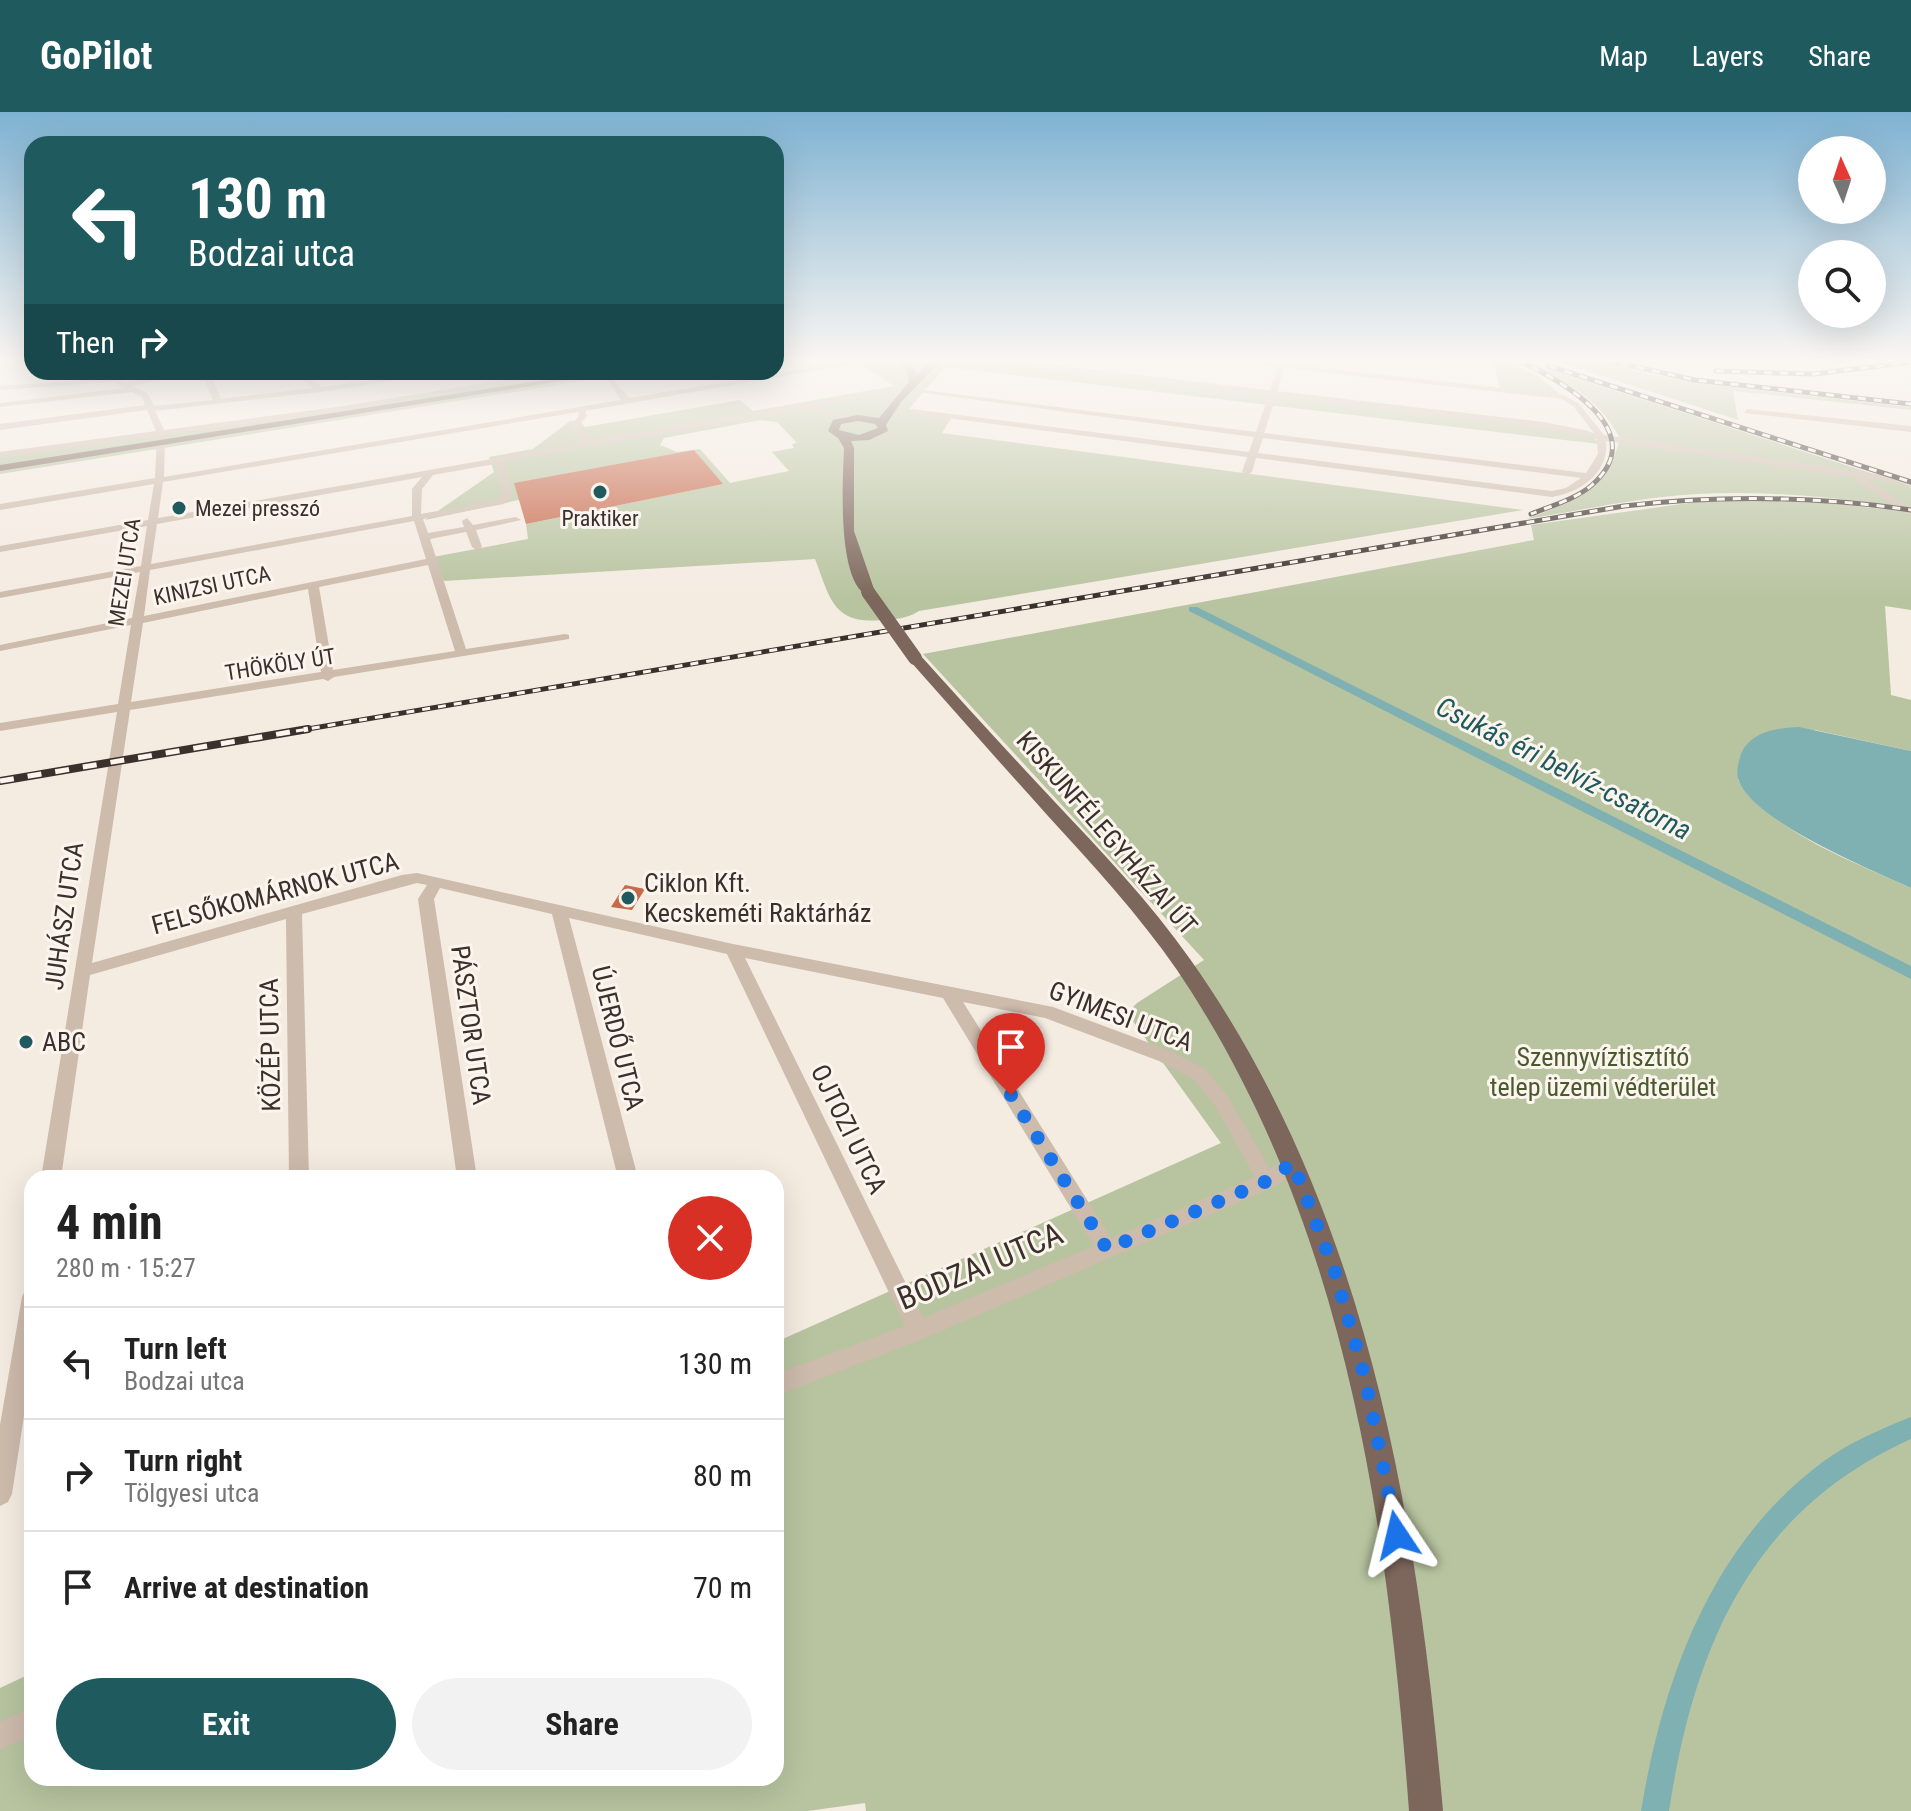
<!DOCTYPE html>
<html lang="en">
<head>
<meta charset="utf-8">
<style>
  body { margin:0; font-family:"Roboto Condensed",sans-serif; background:#f2f2f2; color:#222; height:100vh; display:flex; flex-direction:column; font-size:30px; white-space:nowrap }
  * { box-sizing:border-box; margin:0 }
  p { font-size:26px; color:#767676 }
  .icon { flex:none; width:44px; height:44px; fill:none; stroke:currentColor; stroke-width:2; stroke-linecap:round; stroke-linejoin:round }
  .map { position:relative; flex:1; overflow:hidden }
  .sheet { position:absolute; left:24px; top:1058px; width:760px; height:616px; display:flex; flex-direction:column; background:#fff; border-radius:24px; box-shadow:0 8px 32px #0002 }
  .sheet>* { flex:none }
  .top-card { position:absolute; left:24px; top:24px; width:760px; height:244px; border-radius:24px; box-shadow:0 8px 32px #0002; background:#1f5a5e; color:#fff; overflow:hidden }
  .needle { width:52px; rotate:357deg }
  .buttons { position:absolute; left:1798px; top:24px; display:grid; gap:16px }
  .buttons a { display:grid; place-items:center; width:88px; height:88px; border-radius:50%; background:#fff; box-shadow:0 8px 32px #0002; font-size:40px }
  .pin { position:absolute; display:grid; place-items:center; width:68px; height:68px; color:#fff; margin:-82px -34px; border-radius:50% 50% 50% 0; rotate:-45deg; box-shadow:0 0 8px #0007 }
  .pin .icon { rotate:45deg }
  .me { position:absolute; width:88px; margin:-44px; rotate:350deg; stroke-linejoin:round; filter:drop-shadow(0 0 6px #0008) }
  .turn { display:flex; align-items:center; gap:28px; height:168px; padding:0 32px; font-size:36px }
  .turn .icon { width:104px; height:104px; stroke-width:2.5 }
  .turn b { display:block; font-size:56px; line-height:68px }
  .then { display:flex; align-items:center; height:76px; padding:0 32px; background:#0003; gap:16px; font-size:30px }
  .round { display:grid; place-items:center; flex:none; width:84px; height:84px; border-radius:42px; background:#f2f2f2 }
  .head { display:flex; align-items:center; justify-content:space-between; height:136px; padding:0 32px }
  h1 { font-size:48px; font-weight:700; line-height:60px }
  .cta { display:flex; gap:16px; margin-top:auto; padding:16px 32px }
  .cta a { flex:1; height:92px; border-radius:48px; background:#1f5a5e; color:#fff; font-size:32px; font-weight:700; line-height:92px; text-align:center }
  .cta a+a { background:#f2f2f2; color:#222 }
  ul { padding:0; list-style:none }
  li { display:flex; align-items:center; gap:24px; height:112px; padding:0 32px; border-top:2px solid #e0e0e0 }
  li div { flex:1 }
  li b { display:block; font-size:30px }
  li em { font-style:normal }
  header { display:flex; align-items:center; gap:48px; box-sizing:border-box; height:112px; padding:0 40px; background:#1f5a5e; color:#fff }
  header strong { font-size:38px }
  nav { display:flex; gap:44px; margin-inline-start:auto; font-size:28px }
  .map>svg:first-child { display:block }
</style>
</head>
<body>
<header>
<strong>GoPilot</strong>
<nav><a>Map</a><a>Layers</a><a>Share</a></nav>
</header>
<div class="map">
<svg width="1911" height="1699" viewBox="0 0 1911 1699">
  <rect width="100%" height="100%" fill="#f4ebe1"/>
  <path fill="#b8c4a0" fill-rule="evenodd" d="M855,248H1010L1543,310L1589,319L1599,332L945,255L909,297L953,303L942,321L1523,398L919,499C906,507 896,507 882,508C833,513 830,486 815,447L444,469L433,445L528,427L526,412L722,372L694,338L519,388L425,408L494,360L489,345L533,337L570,309H580L585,315L740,288L753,299L894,274ZM761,308L777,310L797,331L792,332L794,336L772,340L789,359L730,371L700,337L677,340L660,333L664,326Z
    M1493,248C1518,248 1546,269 1563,285L1500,277Z
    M1553,248H1600L1647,262L1711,273L1911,295V298L1733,279L1738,308Z
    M1523,249L1911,374V396C1840,386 1768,378 1697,382C1640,385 1583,398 1527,407C1574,388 1607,380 1620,326C1596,283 1566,270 1523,249Z
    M564,260H639L0,362V341L309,300Z
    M1717,387L1800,388L1911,400V498L1885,494L1891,583L1911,588V639L1815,618L1738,668C1776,723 1853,749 1911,776V1699H866L865,1691L808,1699H0V1576L32,1561V1666H776V1230L1221,1031L1127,901L1137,891L1204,848L923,542L1534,428L1531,413Z"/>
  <path fill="#7fb0b2" d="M1799,615L1911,639V776C1872,758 1749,708 1738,666C1736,659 1739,648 1741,642C1751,619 1777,616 1799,615Z"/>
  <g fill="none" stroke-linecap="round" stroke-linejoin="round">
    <path fill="#7fb0b2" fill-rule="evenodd" d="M1189,495H1197L1911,854V867L1189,499Z
      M1911,1305V1327C1751,1399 1694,1535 1669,1699H1641C1663,1567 1711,1432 1824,1349C1850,1330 1881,1317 1911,1305Z"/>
  </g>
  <path fill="#c8694b" d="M694,338L723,372L526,412L514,371Z
    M625,773L645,777L632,798L611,795Z"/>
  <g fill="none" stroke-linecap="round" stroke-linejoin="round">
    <path fill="#cdbbac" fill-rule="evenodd" d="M857,248L863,250L585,299L587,304L579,314L590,329L889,277L886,281L817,294L854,304V308L806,296L503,350L513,382L504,392L423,407L428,421L464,415L462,409L467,406L473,413L516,405L521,408L476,418L482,435L477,438L472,435L466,420L430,427L466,537L565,522L569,523V527L334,565L328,569L323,567L130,598L92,851L402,763L417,761L733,832L1053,895L1171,939L1205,957L1226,982L1270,1057L1293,1043L1300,1045L1302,1051L1300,1057L1274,1075L925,1226L776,1284V1262L905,1214L727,842L569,806L638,1066H618L552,802L440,776L434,787L477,1066H457L418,787L427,773L417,771L302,802L309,1066H289L286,807L90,863L61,1066H41L117,600L0,619V611L118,592L131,513L0,539V533L132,506L140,460L0,486V480L141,454L147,414L0,440V434L148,408L154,372L0,398V392L155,366L157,324L0,346V340L156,319L147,298L0,318V312L145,293L142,285L132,280L0,295V291L125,276L113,270L0,278V274L105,266L96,260H106L125,270L179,260H195L132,274L148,282L154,294L213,288L206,271L195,260H204L214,270L221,287L313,276L299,266L284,260H338L309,265L322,275L425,260H445L320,280L155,299L164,318L337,295L553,260H572L337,299L165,323L164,365L621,288L608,268L612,266L629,286ZM578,300L579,304L570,314L582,331L158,406L163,370ZM495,352L503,382L498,388L421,402L422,377L433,363ZM422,365L412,377V404L151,452L157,412ZM414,409L426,447L144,504L150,458ZM428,453L455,539L333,558L319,475ZM308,477L321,560L131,590L143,511ZM745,846L943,886L1094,1134L923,1206ZM963,890L1045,906L1159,949L1193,967L1214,992L1255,1065L1111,1126Z
      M946,248L983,254L987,256L983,258L933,249Z
      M971,248H995L1270,279L1278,255L1227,248H1252L1564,283L1579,292L1604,323L1911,367V373L1866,366L1911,397V404L1856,368L1855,365L1606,329C1610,360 1580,381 1552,385L1256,346L1252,360L1247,363L1242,360L1247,345L909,301L912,297L1249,340L1254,325L902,278L906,276L1256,320L1268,284ZM1285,256L1562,287L1574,295L1594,321L1541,310L1277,280ZM1276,285L1541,316L1597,327L1598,342L1586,361L1264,321ZM1263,326L1581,366L1566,376L1552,379L1258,341Z
      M1747,297L1911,314V320L1744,301Z
      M32,1175V1252L12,1382L8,1390L0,1394V1313L22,1185L25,1178Z
      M32,1596V1623L0,1637V1610Z"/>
    <path fill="#7d675c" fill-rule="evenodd" d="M895,248C907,248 913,251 917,262L932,248H942L901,290L886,313L888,319L869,328L851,329L854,336V419L875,480L868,484C836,470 843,366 844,336L838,326L828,319L833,308L858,303L879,306L909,270L906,257ZM858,309L875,312L878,316L859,323L839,318L841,312Z
      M595,260H619L0,359V353Z
      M915,542L920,543C964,592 1008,640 1053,688C1101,739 1150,790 1190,847C1367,1097 1417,1402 1443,1699H1409C1387,1406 1345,1107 1177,858C1139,803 1093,753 1048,704C1002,653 956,601 910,549V543Z"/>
    <g stroke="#3b302b" stroke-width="5">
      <path id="rail-far1" d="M1518,248C1562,269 1653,319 1592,373C1576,387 1551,394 1531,402
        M1605,248L1695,268L1911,292
        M1549,254L1911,370
        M1716,259L1814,262L1911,250
        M296,619L1624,394C1720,383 1815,384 1911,398"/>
    </g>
    <g stroke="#3b302b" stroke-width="8">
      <path id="rail" d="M0,669L308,617"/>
    </g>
    <use href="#rail-far1" stroke="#fbf5ee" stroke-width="3" stroke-dasharray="8" stroke-linecap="butt"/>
    <use href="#rail" stroke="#fbf5ee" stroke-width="5" stroke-dasharray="14" stroke-linecap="butt"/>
    <path stroke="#7d675c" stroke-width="14" d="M868,480L915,546"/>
  </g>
  <linearGradient id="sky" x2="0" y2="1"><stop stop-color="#7eb2d2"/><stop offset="0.51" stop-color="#faf6f2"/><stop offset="1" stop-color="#faf6f2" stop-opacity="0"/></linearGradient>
  <rect width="1911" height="486" fill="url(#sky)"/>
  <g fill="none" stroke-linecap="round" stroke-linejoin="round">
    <path stroke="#1a73e8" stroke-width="14" stroke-dasharray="0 25.2" d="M1011,983L1107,1137L1267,1069L1293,1051L1335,1160L1365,1266L1397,1423"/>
  </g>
  <g fill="#1f5a5e" stroke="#fbf5ee" stroke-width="3">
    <circle cx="600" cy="380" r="8"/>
    <circle cx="179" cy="396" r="8"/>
    <circle cx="628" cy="786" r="8"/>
    <circle cx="26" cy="930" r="8"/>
  </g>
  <g text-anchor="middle" stroke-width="6" stroke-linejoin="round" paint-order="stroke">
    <g font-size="22" fill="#3b302b" stroke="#fbf5ee" text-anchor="start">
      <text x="195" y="404">Mezei presszó</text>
      <text x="600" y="414" text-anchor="middle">Praktiker</text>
    </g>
    <g font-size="22" fill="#3b302b" stroke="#fbf5ee">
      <text transform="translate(124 460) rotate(-81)" y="8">MEZEI UTCA</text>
      <text transform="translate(212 473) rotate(-12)" y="8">KINIZSI UTCA</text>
      <text transform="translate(280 552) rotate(-9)" y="8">THÖKÖLY ÚT</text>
    </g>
    <g font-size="26" fill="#3b302b" stroke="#fbf5ee">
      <text transform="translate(1107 721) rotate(49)" y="9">KISKUNFÉLEGYHÁZAI ÚT</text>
      <text transform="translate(275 781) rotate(-15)" y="9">FELSŐKOMÁRNOK UTCA</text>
      <text transform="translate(64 804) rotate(-82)" y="9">JUHÁSZ UTCA</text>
      <text transform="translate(1121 904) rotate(21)" y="9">GYIMESI UTCA</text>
      <text transform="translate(471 913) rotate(82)" y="9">PÁSZTOR UTCA</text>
      <text transform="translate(618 926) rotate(76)" y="9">ÚJERDŐ UTCA</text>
      <text transform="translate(270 933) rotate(-91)" y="9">KÖZÉP UTCA</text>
      <text transform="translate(849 1017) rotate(64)" y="9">OJTOZI UTCA</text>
    </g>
    <g font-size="26" fill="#3b302b" stroke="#fbf5ee" text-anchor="start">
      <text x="644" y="780">Ciklon Kft.<tspan x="644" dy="30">Kecskeméti Raktárház</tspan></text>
      <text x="42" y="939">ABC</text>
    </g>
    <g font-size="26" fill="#4a5a2e" stroke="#fbf5ee">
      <text x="1603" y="954">Szennyvíztisztító<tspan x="1603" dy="30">telep üzemi védterület</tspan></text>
    </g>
    <g font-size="28" font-style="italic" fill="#1f5a5e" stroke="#fbf5ee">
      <text transform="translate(1564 656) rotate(27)" y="10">Csukás éri belvíz-csatorna</text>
    </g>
    <g font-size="32" fill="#3b302b" stroke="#fbf5ee">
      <text transform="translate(980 1154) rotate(-23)" y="11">BODZAI UTCA</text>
    </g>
  </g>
</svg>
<div class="buttons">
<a><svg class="needle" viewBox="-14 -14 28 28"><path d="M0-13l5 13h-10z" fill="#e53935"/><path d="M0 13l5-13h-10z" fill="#767676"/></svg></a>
<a><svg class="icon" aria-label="search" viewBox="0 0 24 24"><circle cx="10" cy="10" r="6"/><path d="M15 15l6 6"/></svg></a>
</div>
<div class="pin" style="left:1011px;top:983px;background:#d93025"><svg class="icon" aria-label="arrive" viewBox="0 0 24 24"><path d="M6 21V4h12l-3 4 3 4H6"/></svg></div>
<svg class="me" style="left:1397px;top:1423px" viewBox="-20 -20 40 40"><path d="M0-17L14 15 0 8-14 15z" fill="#1a73e8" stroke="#fff" stroke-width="4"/></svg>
<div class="top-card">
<div class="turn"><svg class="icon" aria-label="left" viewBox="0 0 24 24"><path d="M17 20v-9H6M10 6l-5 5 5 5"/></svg><div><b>130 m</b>Bodzai utca</div></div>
<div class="then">Then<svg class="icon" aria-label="right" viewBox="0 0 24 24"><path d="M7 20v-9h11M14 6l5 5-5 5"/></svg></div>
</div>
<section class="sheet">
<div class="head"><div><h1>4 min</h1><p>280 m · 15:27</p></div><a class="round" style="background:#d93025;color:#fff"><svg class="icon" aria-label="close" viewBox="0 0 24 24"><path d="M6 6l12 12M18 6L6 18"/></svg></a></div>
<ul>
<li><svg class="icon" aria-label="left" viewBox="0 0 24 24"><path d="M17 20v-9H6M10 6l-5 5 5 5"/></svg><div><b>Turn left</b><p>Bodzai utca</p></div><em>130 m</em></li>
<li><svg class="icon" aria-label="right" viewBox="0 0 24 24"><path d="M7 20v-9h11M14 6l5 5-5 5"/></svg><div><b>Turn right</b><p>Tölgyesi utca</p></div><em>80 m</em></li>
<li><svg class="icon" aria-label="arrive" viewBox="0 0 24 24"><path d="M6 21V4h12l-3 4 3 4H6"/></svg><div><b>Arrive at destination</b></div><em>70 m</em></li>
</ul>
<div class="cta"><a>Exit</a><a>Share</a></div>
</section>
</div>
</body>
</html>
